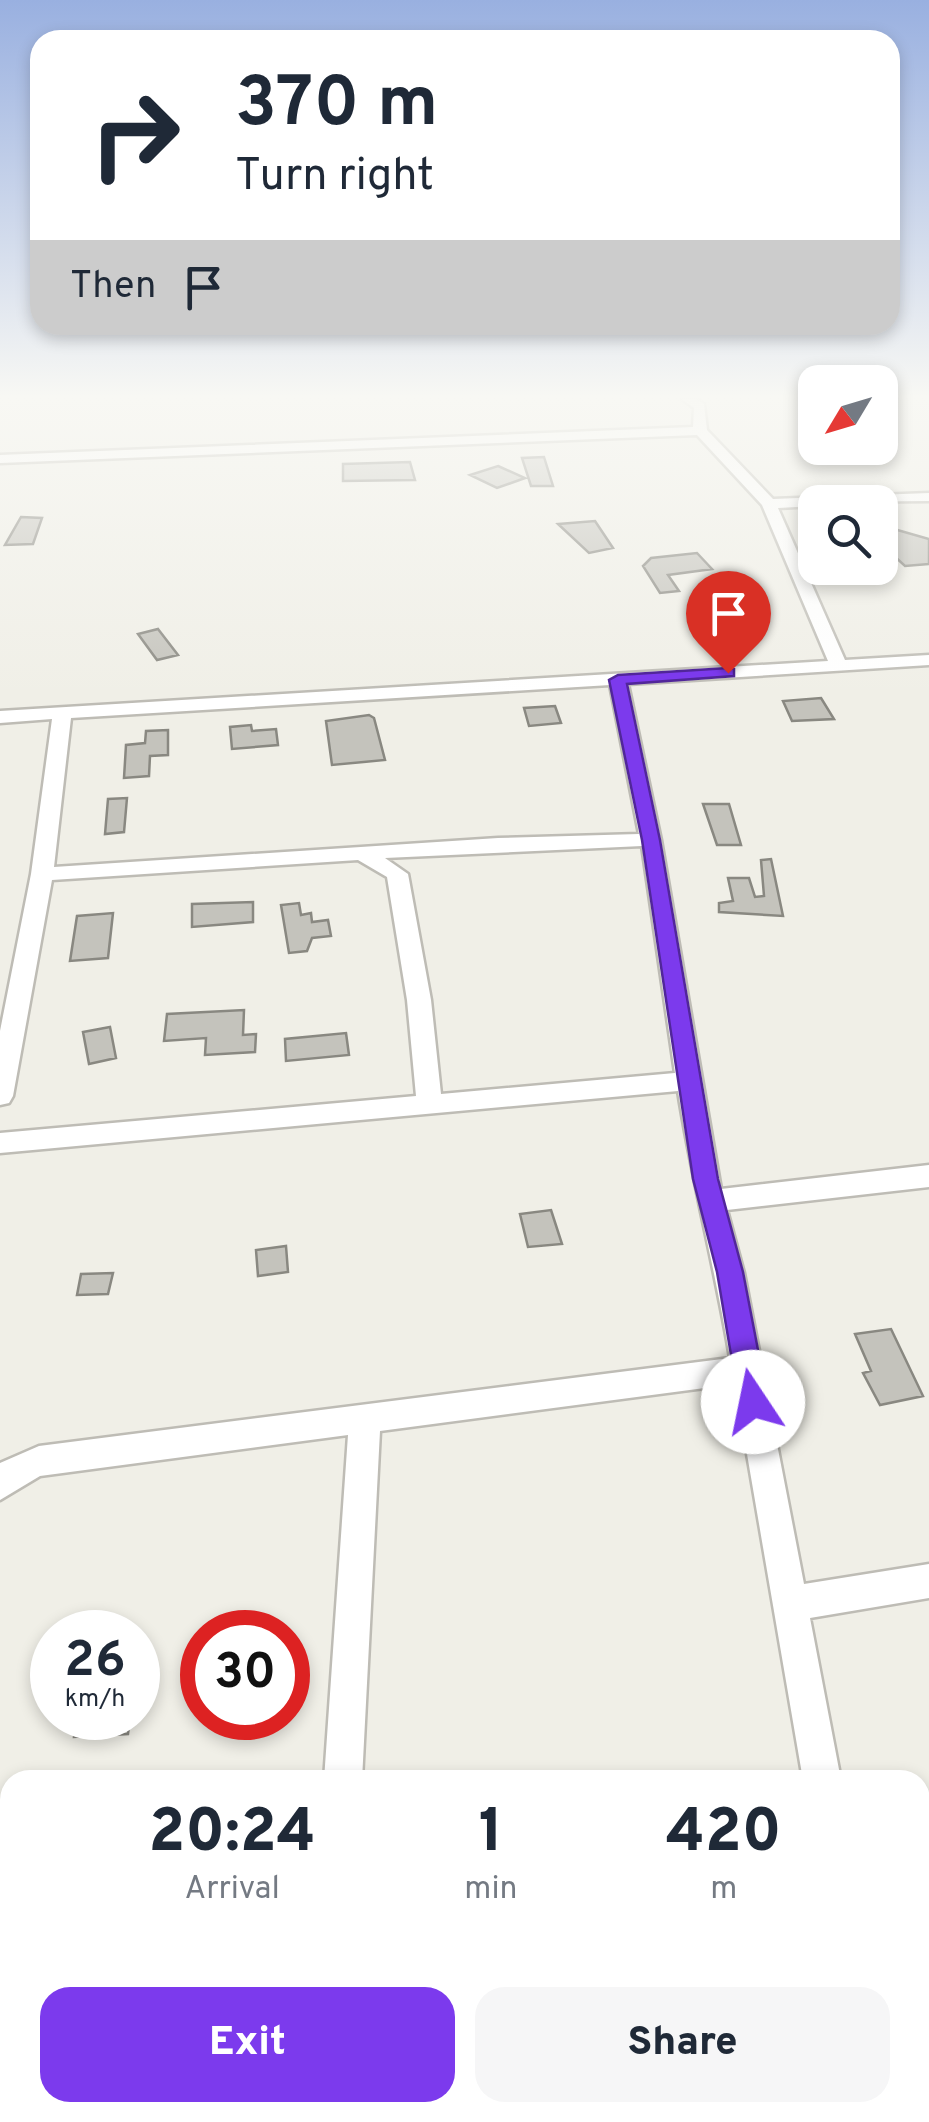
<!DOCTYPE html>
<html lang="en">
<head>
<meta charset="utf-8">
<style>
  body { margin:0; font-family:Overpass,sans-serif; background:#f6f6f7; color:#1f2937; height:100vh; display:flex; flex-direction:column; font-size:38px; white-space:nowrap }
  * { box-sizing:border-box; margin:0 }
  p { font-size:32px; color:#747a83 }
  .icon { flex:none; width:55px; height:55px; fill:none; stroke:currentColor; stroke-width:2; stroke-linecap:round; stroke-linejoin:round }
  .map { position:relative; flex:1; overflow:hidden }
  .sheet { position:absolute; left:0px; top:1770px; width:930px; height:352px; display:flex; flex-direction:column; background:#fff; border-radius:30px 30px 0 0; box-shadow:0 5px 15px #0003 }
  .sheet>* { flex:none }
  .top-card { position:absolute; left:30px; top:30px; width:870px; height:305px; border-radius:30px; box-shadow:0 5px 15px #0003; background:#fff; color:#1f2937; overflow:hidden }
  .needle { width:65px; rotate:232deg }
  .buttons { position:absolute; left:798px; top:365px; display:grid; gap:20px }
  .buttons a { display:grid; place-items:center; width:100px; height:100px; border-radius:20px; background:#fff; box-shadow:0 5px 15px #0003; font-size:50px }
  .speed { position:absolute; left:30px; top:1610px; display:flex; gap:20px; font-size:50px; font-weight:700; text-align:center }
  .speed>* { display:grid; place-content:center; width:130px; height:130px; border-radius:50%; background:#fff; box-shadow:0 5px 15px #0003; line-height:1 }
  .speed small { font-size:25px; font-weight:400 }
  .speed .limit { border:15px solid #d22; background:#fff; color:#111 }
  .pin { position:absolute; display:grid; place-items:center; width:85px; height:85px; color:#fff; margin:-102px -42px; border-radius:50% 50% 50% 0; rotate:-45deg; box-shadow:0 0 10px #0007 }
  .pin .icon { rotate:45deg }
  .me { position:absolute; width:110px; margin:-55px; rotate:349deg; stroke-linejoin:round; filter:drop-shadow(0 0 8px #0008) }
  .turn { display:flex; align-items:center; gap:35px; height:210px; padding:0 40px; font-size:45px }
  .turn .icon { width:130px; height:130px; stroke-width:2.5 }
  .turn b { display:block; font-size:70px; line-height:85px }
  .then { display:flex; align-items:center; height:95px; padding:0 40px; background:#0003; gap:20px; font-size:38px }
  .eta { display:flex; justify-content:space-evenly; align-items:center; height:170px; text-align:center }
  .eta b { font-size:60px; font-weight:800; line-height:70px }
  .cta { display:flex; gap:20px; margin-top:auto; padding:20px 40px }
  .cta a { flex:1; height:115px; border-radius:30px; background:#7c3aed; color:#fff; font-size:40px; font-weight:800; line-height:115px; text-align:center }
  .cta a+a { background:#f6f6f7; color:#1f2937 }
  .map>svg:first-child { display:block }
</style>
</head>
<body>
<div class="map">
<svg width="929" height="2122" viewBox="0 0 929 2122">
  <rect width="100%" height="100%" fill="#f0efe7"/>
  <path fill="#c4c3bc" stroke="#898881" stroke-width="2.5" d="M544,457L553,486H531L522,458Z
    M410,462L415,480L343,481V464Z
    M498,466L525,478L497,488L470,475Z
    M21,517L42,518L33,544L5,545Z
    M595,521L613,548L589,553L558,524Z
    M880,525L929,539V564L905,566L880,543Z
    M697,553L712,569L668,575L679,591L660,593L643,566L651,558Z
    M158,629L178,655L157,660L138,634Z
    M821,698L834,719L792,721L783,701Z
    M555,706L561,723L529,726L524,708Z
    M369,715L374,718L385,760L332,765L326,721Z
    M251,725L252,731L276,729L278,745L232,749L230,727Z
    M168,730V755L150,756L149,776L124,778L126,745L145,743L146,731Z
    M127,798L124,832L105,834L108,799Z
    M703,804H729L741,845H717Z
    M771,859L783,916L719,912V903L733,901L728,878H749L755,897L764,896L761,860Z
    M253,902V922L192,927V904Z
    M299,903L301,915L311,913L312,922L328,920L331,936L312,938L307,951L289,953L281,905Z
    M113,913L108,958L70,961L77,916Z
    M244,1010L243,1035L256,1034L255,1052L205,1055L206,1038L164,1041L167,1014Z
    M110,1027L116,1058L89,1064L83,1032Z
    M346,1033L349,1055L286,1061L285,1039Z
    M551,1210L562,1244L528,1247L520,1214Z
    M286,1246L288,1272L258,1276L256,1250Z
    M113,1273L108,1294L77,1295L81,1274Z
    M891,1329L923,1396L880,1405L863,1373L871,1371L855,1334Z
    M76,1718H130L128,1734L74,1737Z"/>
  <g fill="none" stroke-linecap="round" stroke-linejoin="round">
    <g stroke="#bebcb5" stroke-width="5">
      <path id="minor" d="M682,399H696L704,404L707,430L773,499L929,493V501L815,502V506L778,508L845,660L929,655V665L628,684L661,840L721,1189L929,1165V1187L727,1210L744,1273L804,1584L929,1564V1598L810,1618L841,1780H803L735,1384L380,1431L362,1780H324L348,1435L40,1476L0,1500V1463L39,1446L730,1358C715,1268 692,1181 678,1091L0,1153V1133L416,1096L407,1000L387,877L358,860L52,880L13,1096L9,1103L0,1105V1031L31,874L52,719L0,723V711L828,661L762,505L697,435L0,463V455L693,427L694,408ZM610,685L639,834L498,838L54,867L71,718ZM642,846L675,1073L441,1094L431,1000L408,874L385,858Z
        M301,2112H345V2122H301Z
        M856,2112H900L902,2122H858Z"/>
    </g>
    <use href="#minor" fill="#fff" fill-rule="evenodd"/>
  </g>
  <linearGradient id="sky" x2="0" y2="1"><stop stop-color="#99b0e0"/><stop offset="0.57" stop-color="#f8f8f4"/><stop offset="1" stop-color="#f8f8f4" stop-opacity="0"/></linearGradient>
  <rect width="929" height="696" fill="url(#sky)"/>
  <path fill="#7c3aed" stroke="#51269a" stroke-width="2.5" d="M728,668L734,669V676L627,684L660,840L718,1179L743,1272L768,1402L763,1411L753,1414L743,1411L739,1402L717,1272L693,1179L642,840L609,680L618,675Z"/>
</svg>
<div class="buttons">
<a><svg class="needle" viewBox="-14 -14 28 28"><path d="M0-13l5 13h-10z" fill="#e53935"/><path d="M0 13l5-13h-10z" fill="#747a83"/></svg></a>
<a><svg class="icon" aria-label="search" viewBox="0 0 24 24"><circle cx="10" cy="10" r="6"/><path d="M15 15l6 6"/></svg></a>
</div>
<div class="speed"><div>26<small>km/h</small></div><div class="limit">30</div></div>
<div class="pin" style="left:728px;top:673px;background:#d93025"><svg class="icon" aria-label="arrive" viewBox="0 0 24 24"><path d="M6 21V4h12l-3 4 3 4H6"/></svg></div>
<svg class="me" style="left:753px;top:1402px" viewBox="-20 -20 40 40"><circle r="19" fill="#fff"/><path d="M0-13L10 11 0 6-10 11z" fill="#7c3aed"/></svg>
<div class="top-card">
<div class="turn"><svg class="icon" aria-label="right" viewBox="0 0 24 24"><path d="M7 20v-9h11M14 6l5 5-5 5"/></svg><div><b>370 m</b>Turn right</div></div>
<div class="then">Then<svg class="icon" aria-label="arrive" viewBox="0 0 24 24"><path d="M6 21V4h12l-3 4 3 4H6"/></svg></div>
</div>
<section class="sheet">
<div class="eta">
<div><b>20:24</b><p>Arrival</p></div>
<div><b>1</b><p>min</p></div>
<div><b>420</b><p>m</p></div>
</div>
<div class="cta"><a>Exit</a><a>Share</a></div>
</section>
</div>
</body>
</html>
